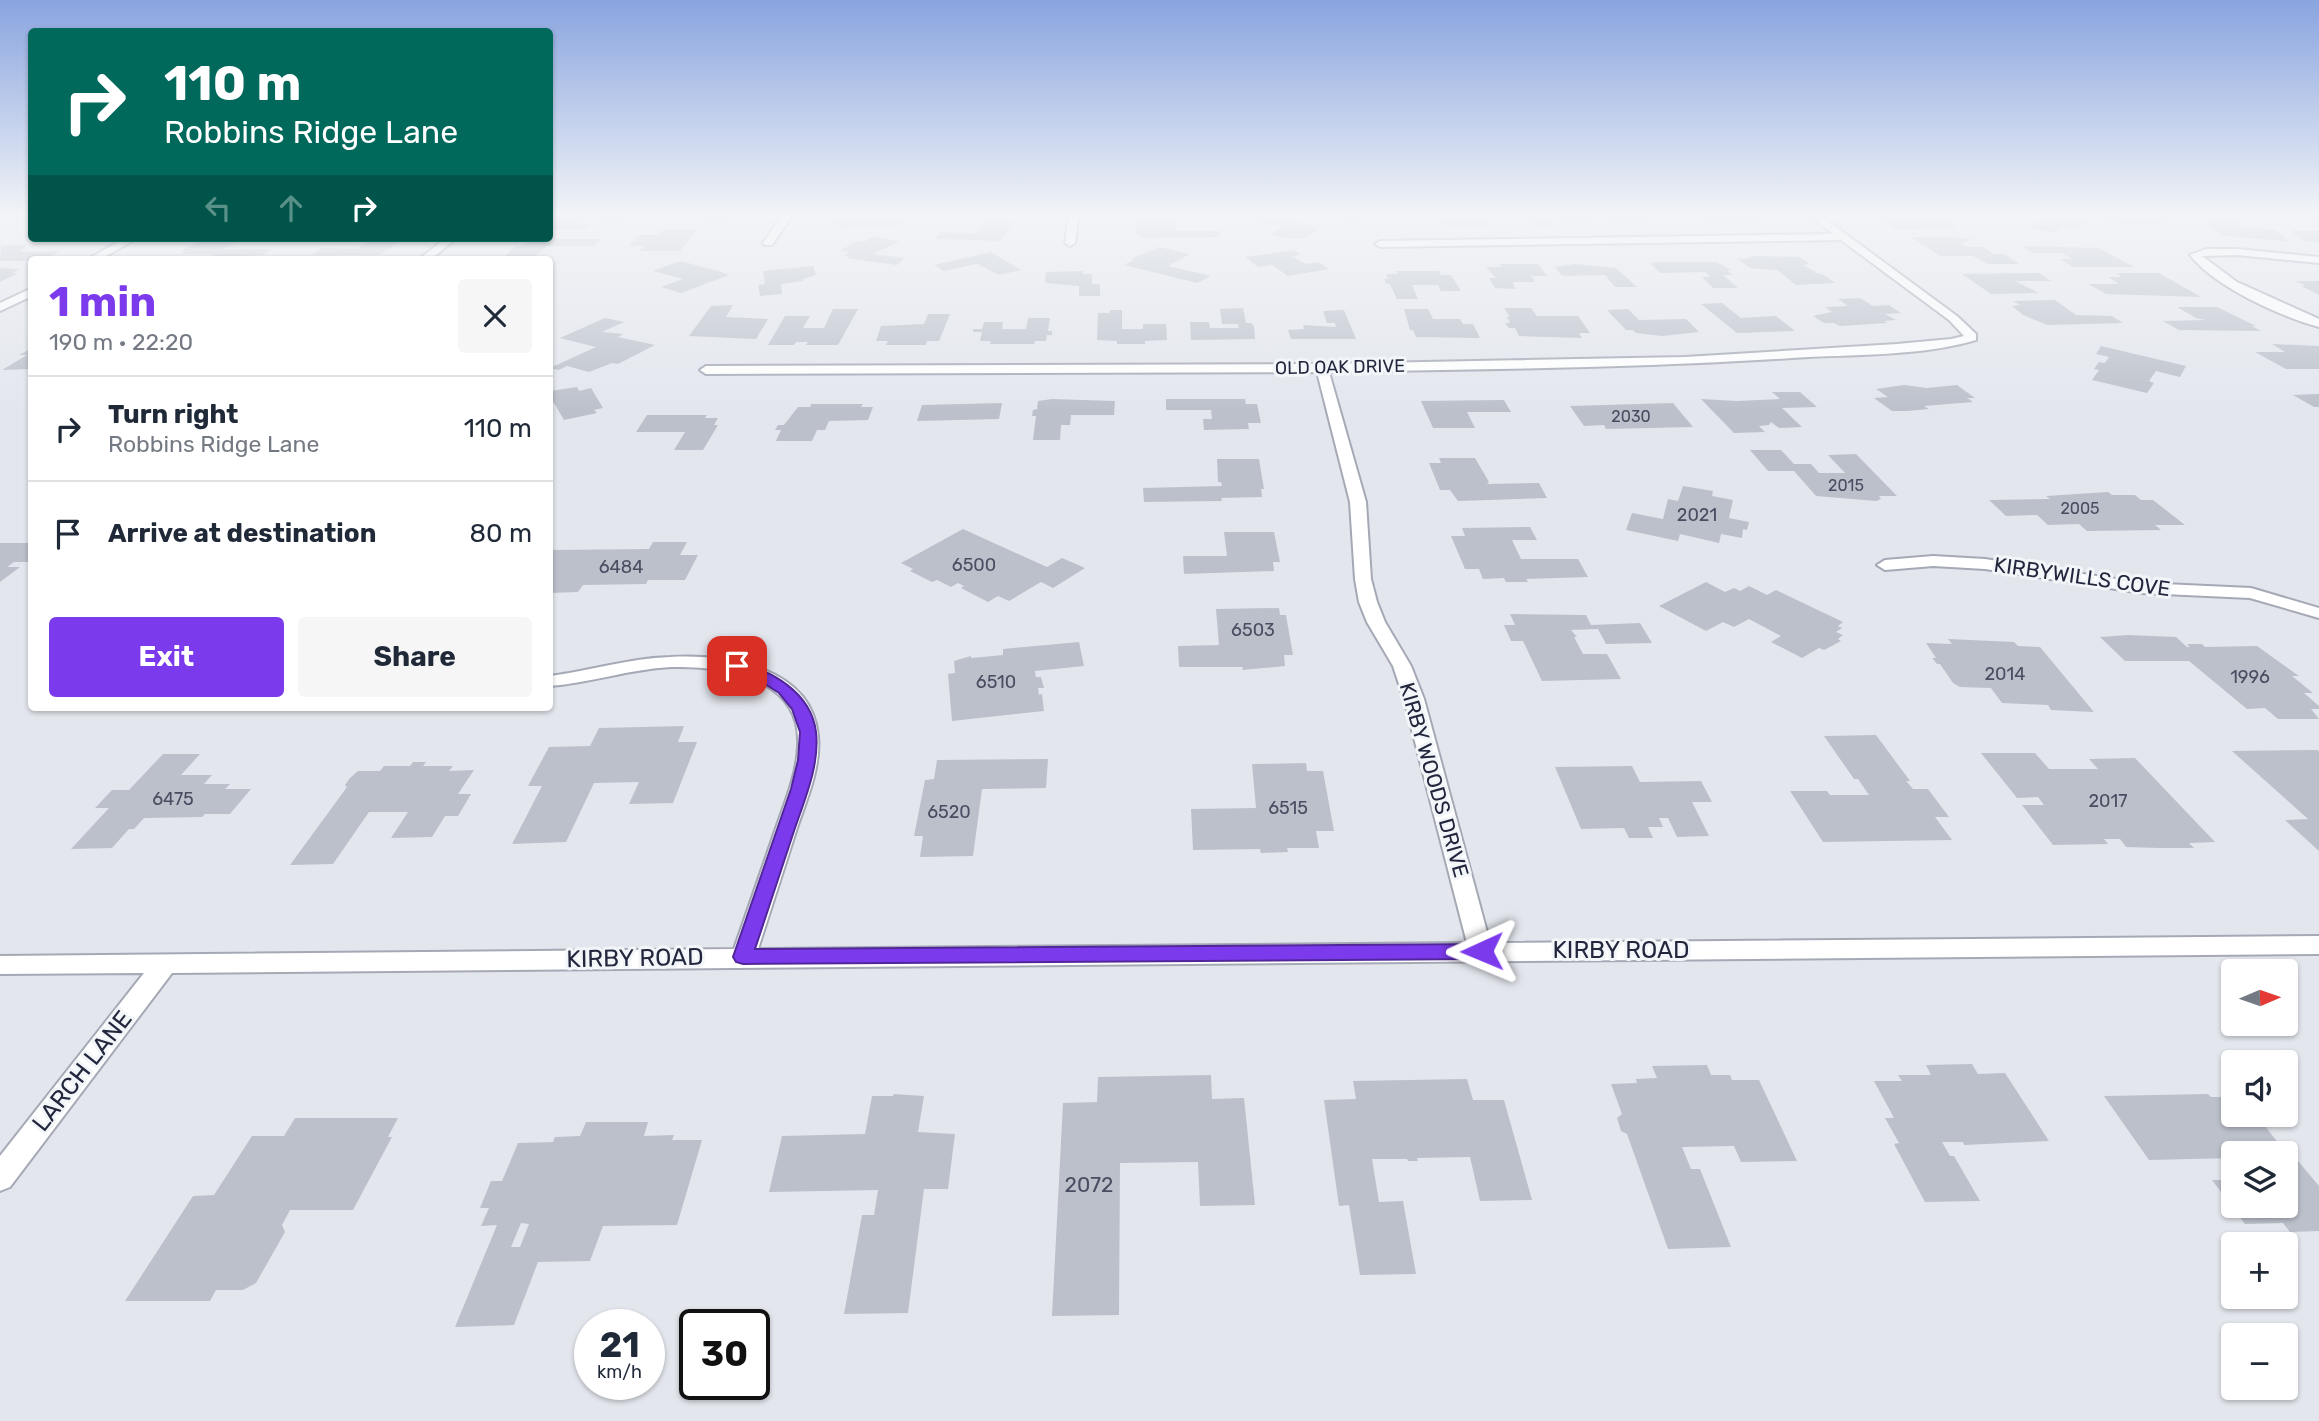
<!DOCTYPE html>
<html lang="en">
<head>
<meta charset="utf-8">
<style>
  body { margin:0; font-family:Rubik,sans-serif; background:#f6f6f7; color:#1f2937; height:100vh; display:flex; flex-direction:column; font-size:26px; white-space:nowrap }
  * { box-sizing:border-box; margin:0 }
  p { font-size:23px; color:#747a83 }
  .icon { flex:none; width:38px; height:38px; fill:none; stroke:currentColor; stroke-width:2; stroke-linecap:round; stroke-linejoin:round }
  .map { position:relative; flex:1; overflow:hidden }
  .drawer { position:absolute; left:28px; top:256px; width:525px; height:455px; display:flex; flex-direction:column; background:#fff; border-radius:7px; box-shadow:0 2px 5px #0004 }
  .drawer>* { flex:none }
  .top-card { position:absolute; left:28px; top:28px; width:525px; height:214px; border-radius:7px; box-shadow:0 2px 5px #0004; background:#00695c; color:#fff; overflow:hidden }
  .needle { width:46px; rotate:88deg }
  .buttons { position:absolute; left:2221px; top:959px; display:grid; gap:14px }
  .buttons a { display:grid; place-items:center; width:77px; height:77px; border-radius:7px; background:#fff; box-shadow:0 2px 5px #0004; font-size:35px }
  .speed { position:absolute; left:574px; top:1309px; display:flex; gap:14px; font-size:35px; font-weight:700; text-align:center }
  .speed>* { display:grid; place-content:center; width:91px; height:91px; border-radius:50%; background:#fff; box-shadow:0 2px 5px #0004; line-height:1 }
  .speed small { font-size:18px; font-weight:400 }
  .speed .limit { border:4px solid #111; border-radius:10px; background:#fff; color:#111 }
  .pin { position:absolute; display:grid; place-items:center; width:60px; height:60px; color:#fff; margin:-30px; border-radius:14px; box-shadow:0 4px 10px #0006 }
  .me { position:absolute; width:77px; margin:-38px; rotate:269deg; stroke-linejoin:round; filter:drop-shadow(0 0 5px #0008) }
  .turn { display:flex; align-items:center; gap:24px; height:147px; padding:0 21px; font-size:32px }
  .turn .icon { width:91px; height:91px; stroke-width:2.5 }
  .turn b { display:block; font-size:49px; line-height:60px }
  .lanes { display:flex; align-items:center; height:66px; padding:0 21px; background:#0003; justify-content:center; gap:35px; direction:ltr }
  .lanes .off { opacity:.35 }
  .round { display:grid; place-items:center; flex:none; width:74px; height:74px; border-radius:7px; background:#f6f6f7 }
  .overview { display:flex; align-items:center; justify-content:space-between; height:119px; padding:0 21px }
  h1 { font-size:42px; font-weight:700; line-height:52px; color:#7c3aed }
  .button { display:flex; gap:14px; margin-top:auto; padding:14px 21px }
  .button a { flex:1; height:80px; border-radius:7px; background:#7c3aed; color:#fff; font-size:28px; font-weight:700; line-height:80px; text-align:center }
  .button a+a { background:#f6f6f7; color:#1f2937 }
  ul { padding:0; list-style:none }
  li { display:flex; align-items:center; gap:21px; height:105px; padding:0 21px; border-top:2px solid #e0e1e3 }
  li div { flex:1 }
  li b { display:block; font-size:26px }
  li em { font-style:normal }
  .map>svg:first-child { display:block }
</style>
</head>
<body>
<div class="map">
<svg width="2319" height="1421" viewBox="0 0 2319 1421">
  <rect width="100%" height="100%" fill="#e3e6ed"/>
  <path fill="#bbc0ca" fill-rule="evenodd" d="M556,213H593V216H583L575,224H591L585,229H550V219Z
    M602,213H630L624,219H595Z
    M692,213H735L724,222H700L705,216H689Z
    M848,213H877L875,217H891L889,221H903L901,226L838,227L840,224H831L837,214Z
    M1336,213H1375L1356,221L1332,215Z
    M1464,213H1487L1489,216H1482L1489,223H1486L1488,226H1444L1438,216L1465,215Z
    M1525,213H1584L1590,221H1562L1558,216H1548L1556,226H1534Z
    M1599,213H1656L1663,218L1609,221Z
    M1702,213H1758L1765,218H1755L1759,221L1712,222Z
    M1873,213H1916L1928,221H1946L1959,228L1896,229Z
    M2101,213L2142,217L2139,213H2162L2168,220L2159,219L2163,224L2155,225L2157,226L2108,222Z
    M2208,214L2233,216L2242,225L2235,224L2238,227L2276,230L2290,242L2220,235L2205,221L2216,222Z
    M2056,215L2065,217L2090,223L2073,229L2064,227L2053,233L2027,227Z
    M1261,217L1316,226L1312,228L1318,229L1305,238L1294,239L1271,235L1284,226L1254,221Z
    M1141,218H1174L1176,231H1219L1220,237L1140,238L1141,235H1136V221H1141Z
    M985,221L1011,222L1009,225H1012L999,241L935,239L940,232L976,233Z
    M664,229H698L680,251H639L644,246H629L639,235H659Z
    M2290,230L2319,231V243L2302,240Z
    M872,237L900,241L873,254L905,258L897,265L846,258L849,256H844L850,252L840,251L857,241L864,242Z
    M1911,237L1967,238L1971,240L1961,243L1967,247H1983L1994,254H2004L2019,264H1988L1973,256H1940Z
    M373,238L404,239L379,255H310L322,248L357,249Z
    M202,239H241L224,249H272L262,255L210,257L214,254H180L186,251H181Z
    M556,239H601L594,246H547L533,258H503L515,246H522L526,242Z
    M28,244L20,252L60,251L45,259H32V261H0L1,246Z
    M2022,246L2099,248L2134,267H2073L2060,259H2072L2062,253H2033Z
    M1159,247L1190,254L1168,266L1211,276L1197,283L1124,265L1135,259H1131Z
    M1294,250L1301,255L1292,256L1306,264L1318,262L1329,269L1288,276L1272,265L1258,267L1245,257Z
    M991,252L1021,270L999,275L977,264L944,271L934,265Z
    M1750,256L1800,257L1810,264L1803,265L1816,272H1813L1824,275L1835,283L1796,285L1777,270L1750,268L1738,259L1753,258Z
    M680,261L718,271L729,275L681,293L661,287L683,279L653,271Z
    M1657,262H1716L1732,270H1727L1733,275H1723L1738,288H1713L1702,277H1711L1705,272L1660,273L1650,263Z
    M1500,264H1538L1547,276H1531L1535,282H1513L1515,289L1495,288L1489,278H1496L1486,267H1501Z
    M1575,264L1616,268L1637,287H1615L1605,275L1562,276L1555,267Z
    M813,266L816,275L803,279V281L781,284L782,294L760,296L758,285L765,284L763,271Z
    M0,268L19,269L13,273H18L0,282Z
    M1083,271V274H1092V284H1100V296H1079V286L1045,283L1046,272Z
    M1396,271H1439L1441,275H1451L1461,291H1441L1438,285H1412L1418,299H1397L1390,284L1386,283L1384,279H1388L1386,274H1398Z
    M2039,273L2051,281H2015L2039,293L1991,294L1962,274Z
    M2116,273H2159L2201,297L2106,294L2088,284H2119L2108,277H2122Z
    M2296,281H2319V295L2301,286H2306Z
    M1860,298L1873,306L1889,305L1901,313L1885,314L1896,320L1884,321L1887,323L1840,326L1834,323H1824L1813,316L1832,312L1825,307L1848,306L1838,299Z
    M2055,300L2076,315L2112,316L2123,323L2047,325L2023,315L2012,306L2020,305L2013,301Z
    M1722,303L1741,318L1776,316L1795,331L1737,333L1701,304Z
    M733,305L726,317L768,319L756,339L689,336L711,306Z
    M2177,307H2217L2256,326H2252L2261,331L2179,330L2163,321L2206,320L2196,318Z
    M1243,308L1246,323H1251L1254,326L1255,339L1191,340L1190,322H1209L1210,328H1239L1238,324H1222L1220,309Z
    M1504,308H1531L1537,316H1578L1590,333H1579L1582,338L1519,336L1515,328H1509L1505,323H1510L1507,317H1510Z
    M833,309H858L838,345H806L808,342H796L794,345H768L785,316H810L803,328H824Z
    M1404,309H1428L1433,319H1460L1463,324H1473L1480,338L1416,337L1413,330H1410Z
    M1628,309L1639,320L1686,319L1699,332L1662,336L1636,333L1633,330H1626L1607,310Z
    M1110,310H1122V329H1143V324H1166L1167,340L1145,341V344H1117V341L1097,340L1098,313H1110Z
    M1344,310L1356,339H1291L1288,330L1304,329L1303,325L1336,327L1335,323H1327L1323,311Z
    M928,314H950L939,341H927L926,345H886L888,341H876L881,326L924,324Z
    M605,318L624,322L602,332L623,334L618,337L655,345L618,364L612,363L589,372L567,366L559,370L550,368L596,347L560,338Z
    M1028,318H1050L1048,331H1052V335H1047L1046,341H1035L1034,344H990L991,341H980L982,332H973V329H982L984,322H1003L1002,329H1026Z
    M2272,344L2319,346V369H2286L2255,352H2285Z
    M2101,346L2186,366L2180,377L2156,371L2149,381L2154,383L2147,393L2092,380L2099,370L2094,369L2099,362L2105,363L2109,357L2096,354Z
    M32,348V369L2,370L27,355H19Z
    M1904,385L1927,388L1957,385L1975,398H1967L1973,402L1924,406L1929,409L1907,411H1892L1874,398L1888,397L1876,389Z
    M577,387L579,391L591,388L603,408L594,410L597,413L564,420L554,403L550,404V391Z
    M1772,392H1800L1817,407L1782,408L1802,427L1779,428L1771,422L1769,425L1759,426L1765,432L1734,433L1701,399L1737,401L1780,399Z
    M2319,394V407H2314L2293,395Z
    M1052,399L1115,401L1114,415H1071L1070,425H1061L1060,440H1033L1036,416H1032L1033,410L1037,409L1038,401Z
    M1166,399H1245L1246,404H1257L1261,423H1248L1249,429L1204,430L1203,419H1212L1211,410H1166Z
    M1504,400L1511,412H1467L1475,428H1433L1421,401Z
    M1002,403L999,419L917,421L922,405Z
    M1673,403L1693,427L1606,429L1604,425L1584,426L1570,406Z
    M811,404H863L861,407H873L868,420L829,421L825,430H817L812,441H776L781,430H775L778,425H784L798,407H810Z
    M647,415H707L705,418H718L714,425H718L703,450H674L685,432H636Z
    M1750,450H1781L1794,464H1811L1819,473H1845L1828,455L1856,454L1897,496H1879L1881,499L1876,501L1816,496L1794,471H1768Z
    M1439,458H1475L1489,482L1487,484L1539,483L1547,498L1458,501L1450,490H1440L1429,463H1441Z
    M1217,459H1259L1264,489H1261L1262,497L1221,498L1222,501L1144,502L1143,488L1222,486L1221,482H1218Z
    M1683,486L1713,491L1712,496L1733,500L1729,518L1749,522L1747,530L1743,529L1742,538L1721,534L1719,543L1680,534L1678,541L1626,530L1632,513L1663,519L1668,499L1678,501Z
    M2108,492L2112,495H2135L2141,500H2153L2185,525H2155L2161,530L2087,531L2079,524L2048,525L2037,515L2006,516L1989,500L2050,499L2046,496Z
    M1530,527L1537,540H1512L1521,559H1578L1588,577L1526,579L1528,582H1506L1504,578L1483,579L1479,569H1465L1451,536H1465L1462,528Z
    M963,529L1047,567L1062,558L1085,568L1053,588L1041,582L1009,601L998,596L988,602L961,588L964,586L958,583L951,587L937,580L932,582L910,571L913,569L901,563Z
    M1224,532H1274L1280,562H1273L1274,571L1184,574L1183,556H1227Z
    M653,542H687L680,555H698L685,580H648L646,584L583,585L578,592L550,593V550L649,549Z
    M0,543H32V562H14L7,567H20L0,582Z
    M1706,582L1725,592L1734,588L1740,591L1749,586L1767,595L1776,590L1843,622L1838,626L1842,628L1836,632L1843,635L1838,639L1841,641L1824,650L1819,648L1802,658L1771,642L1781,636L1749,619L1734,627L1723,622L1706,631L1659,606Z
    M1279,608L1280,615H1286L1293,655H1284L1285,666L1242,670L1243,667H1179L1178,646L1219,645L1216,609Z
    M1510,614L1586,615L1591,625L1640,623L1652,643L1606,644L1598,629L1571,630L1577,637H1574L1583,654H1607L1621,679L1542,681L1523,641H1511L1504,625H1515Z
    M2128,635L2176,637L2187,647H2190L2187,644H2202L2205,647L2257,646L2299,676H2292L2313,693H2304L2319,706V709H2311L2319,719H2278L2265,708L2247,709L2189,661H2125L2100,637Z
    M1948,639L2014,642L2018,646L2040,647L2094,712L2051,710L2048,705L2002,703L1991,688L1960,687L1953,683L1940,664H1937L1932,658H1936L1926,643L1952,644Z
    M1079,642L1084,666L1035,671L1036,677H1041L1044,688H1038L1039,695L1042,694L1044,711L952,721L948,674L955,673L954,661L971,656V658L1003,655V649Z
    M684,726L678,742H697L673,803L629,804L639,782L594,783L566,842L512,844L542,786H528L549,747L590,746L599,728Z
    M1876,735L1910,781H1906L1913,789H1928L1949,817H1935L1952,840L1823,842L1790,791H1827L1830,795H1869L1858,779H1854L1824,736Z
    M2317,750L2319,751V851L2285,820L2308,819L2232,751Z
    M1981,753H2035L2049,769H2098L2089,759L2135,758L2215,842L2189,843L2194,848H2160L2126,847L2120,839H2104L2108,844L2053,845L2022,805H2044L2038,797L2017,798Z
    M163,754H200L181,775H212L204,784H230L225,789H251L230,814H205L202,817L144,818L134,829H129L112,848L71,849L109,808H95L112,790H129Z
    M1048,759L1046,788L982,789L973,856L920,857L923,836H914L925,780L934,779L937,760Z
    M413,762H426L423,766H453L449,771L474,770L458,794H471L458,816H445L432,837L391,838L408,812H369L333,864L290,865L347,787L345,785L350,778L358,771H380L384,766H410Z
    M1306,763L1307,771H1323L1334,831H1316L1319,848H1287L1288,852L1261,853L1260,849L1193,850L1191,809L1256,808L1252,764Z
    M1632,766L1640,782L1701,781L1712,802H1692L1709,836L1677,837L1668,818H1659L1663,827H1648L1653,838H1629L1624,828L1581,829L1555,767Z
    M1972,1064L1978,1074L2005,1073L2049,1141L1964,1145L1963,1142H1942L1950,1156H1954L1980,1201L1925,1202L1894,1144L1899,1143L1885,1118H1894L1874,1081H1902L1898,1075H1931L1926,1065Z
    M1707,1065L1711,1075H1730L1732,1080H1759L1797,1161L1741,1162L1734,1146L1682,1147L1691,1169H1700L1731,1247L1668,1249L1627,1134L1621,1131L1617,1118L1622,1114L1611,1084L1637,1083L1636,1079L1657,1078L1652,1066Z
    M1211,1075L1212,1099L1244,1098L1255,1205L1200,1206L1198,1162L1120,1163L1119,1315L1052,1316L1063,1103L1097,1102L1098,1077Z
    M1467,1079L1473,1100H1504L1532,1200L1480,1201L1470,1157L1417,1158L1418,1161H1408L1407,1159H1372L1379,1202L1403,1201L1416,1274L1360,1275L1349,1205L1339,1206L1324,1100L1356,1099L1353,1081Z
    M894,1094L924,1096L918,1132L955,1134L948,1189H924L908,1313L844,1314L862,1215H874L878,1190L769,1192L782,1136L865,1134L872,1096H893Z
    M2208,1094L2211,1097H2233V1115H2256L2288,1155H2293L2319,1186V1231L2290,1232L2283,1223L2245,1224L2212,1180H2233V1206H2286V1153H2233V1158L2149,1160L2104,1096Z
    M295,1118H398L388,1137H392L353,1210H290L282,1225L285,1232L256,1283L243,1290H216L210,1301H125L193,1196L214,1195L252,1136H284Z
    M586,1122H648L644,1136L674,1135L672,1140H702L677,1225L603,1226L590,1261L538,1262L514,1325L455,1327L497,1225L481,1226L489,1208H480L491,1181H502L518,1143L553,1142L555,1137L580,1136ZM521,1223L529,1224L520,1247H511Z"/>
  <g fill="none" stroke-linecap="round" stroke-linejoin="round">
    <g stroke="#a5a9b5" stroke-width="4">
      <path id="minor" d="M784,213H794L772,245H764L763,243Z
        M1069,213H1079L1075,243L1070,246L1065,243Z
        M1806,213H1817L1957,316L1976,334V340C1918,357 1852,354 1792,358C1638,368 1484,369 1329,372L1366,502L1371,579L1377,602L1385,622L1411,666L1424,699L1490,943L2319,936V954L172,973L10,1187L0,1191V1156L144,973L0,974V956L734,949C748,909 762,869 776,828C785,802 797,774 798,746C802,677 723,666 671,667C630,669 590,683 550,686V676C590,671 629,658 670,657C725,654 812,666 818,736C821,767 807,799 797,828C784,869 771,909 758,949L1467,943L1404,699L1393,666L1367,622L1359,602L1355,579L1350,502L1317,372L706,374L700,370L706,366L1322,364L1685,357L1897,344L1951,339L1964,336L1949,320L1841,240L1380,247L1375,244L1380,241L1833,234Z
        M125,238H138L101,259H88Z
        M446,238H457L431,259H419Z
        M2206,249H2237L2319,257V263L2237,255L2202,256L2237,282L2319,319V327C2280,316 2215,287 2190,255Z
        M32,288V296L0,311V303Z
        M1933,556L1985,559L2142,583L2251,588L2319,608V618L2250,598L2142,593L1985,569L1933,566L1885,570L1877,565L1885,560Z"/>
    </g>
    <use href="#minor" fill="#fff" fill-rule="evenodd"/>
  </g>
  <linearGradient id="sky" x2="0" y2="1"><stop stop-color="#89a4df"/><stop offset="0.52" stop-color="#f2f4f7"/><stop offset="1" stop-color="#f2f4f7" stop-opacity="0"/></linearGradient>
  <rect width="2319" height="412" fill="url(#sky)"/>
  <path fill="#7c3aed" stroke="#51269a" stroke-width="2" d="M737,662C772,671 811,692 816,732C820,765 804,801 794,831C781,871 768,910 755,949L1482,944L1489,946L1491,951L1489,957L1482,959L743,964L736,962L733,957L791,789L798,760L800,732L792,709L779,693L757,679L731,670L729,666Z"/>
  <g text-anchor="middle" stroke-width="6" stroke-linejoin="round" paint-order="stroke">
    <g font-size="16" fill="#484d61">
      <text x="1631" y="422">2030</text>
      <text x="1846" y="491">2015</text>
      <text x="2080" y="514">2005</text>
    </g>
    <g font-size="18" fill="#22273e" stroke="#f3f6f9">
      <text transform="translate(1340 367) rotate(-1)" y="6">OLD OAK DRIVE</text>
    </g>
    <g font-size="18" fill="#484d61">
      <text x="1697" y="521">2021</text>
      <text x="974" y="571">6500</text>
      <text x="621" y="573">6484</text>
      <text x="1253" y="636">6503</text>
      <text x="2005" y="680">2014</text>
      <text x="2250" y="683">1996</text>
      <text x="996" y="688">6510</text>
      <text x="173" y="805">6475</text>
      <text x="2108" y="807">2017</text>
      <text x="1288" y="814">6515</text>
      <text x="949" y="818">6520</text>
    </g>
    <g font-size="21" fill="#22273e" stroke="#f3f6f9">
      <text transform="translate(2082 577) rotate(8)" y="7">KIRBYWILLS COVE</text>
      <text transform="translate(1434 780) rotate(74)" y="7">KIRBY WOODS DRIVE</text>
    </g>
    <g font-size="21" fill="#484d61">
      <text x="1089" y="1192">2072</text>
    </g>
    <g font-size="24" fill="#22273e" stroke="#f3f6f9">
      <text x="1621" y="958">KIRBY ROAD</text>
      <text transform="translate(635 958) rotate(-1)" y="8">KIRBY ROAD</text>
      <text transform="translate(82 1071) rotate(-52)" y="8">LARCH LANE</text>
    </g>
  </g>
</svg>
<div class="buttons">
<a><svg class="needle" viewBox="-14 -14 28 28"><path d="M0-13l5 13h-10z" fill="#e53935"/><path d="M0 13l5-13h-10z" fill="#747a83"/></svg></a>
<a><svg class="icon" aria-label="sound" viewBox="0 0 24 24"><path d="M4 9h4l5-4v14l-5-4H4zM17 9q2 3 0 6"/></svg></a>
<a><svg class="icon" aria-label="layers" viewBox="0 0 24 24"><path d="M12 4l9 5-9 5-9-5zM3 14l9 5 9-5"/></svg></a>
<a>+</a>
<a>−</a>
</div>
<div class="speed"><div>21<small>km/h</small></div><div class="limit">30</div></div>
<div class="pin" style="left:737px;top:666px;background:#d93025"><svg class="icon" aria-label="arrive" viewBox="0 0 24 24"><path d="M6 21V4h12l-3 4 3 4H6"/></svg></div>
<svg class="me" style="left:1482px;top:951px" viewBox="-20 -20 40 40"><path d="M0-17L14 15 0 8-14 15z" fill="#7c3aed" stroke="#fff" stroke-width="4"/></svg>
<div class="top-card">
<div class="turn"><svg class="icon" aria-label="right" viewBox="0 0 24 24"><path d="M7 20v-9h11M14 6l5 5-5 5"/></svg><div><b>110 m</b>Robbins Ridge Lane</div></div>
<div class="lanes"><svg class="icon off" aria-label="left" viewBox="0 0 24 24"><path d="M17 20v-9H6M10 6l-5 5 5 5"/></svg><svg class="icon off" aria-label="ahead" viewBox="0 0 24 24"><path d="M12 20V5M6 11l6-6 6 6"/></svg><svg class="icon" aria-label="right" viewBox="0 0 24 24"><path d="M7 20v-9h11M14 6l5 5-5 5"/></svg></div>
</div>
<section class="drawer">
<div class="overview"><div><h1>1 min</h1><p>190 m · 22:20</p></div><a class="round"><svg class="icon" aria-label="close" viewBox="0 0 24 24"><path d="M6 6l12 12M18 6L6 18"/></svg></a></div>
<ul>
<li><svg class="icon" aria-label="right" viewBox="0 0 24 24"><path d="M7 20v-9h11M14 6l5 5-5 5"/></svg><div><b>Turn right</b><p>Robbins Ridge Lane</p></div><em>110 m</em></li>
<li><svg class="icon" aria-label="arrive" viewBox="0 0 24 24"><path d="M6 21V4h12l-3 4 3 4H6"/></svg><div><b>Arrive at destination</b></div><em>80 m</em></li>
</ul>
<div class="button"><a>Exit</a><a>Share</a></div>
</section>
</div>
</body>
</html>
